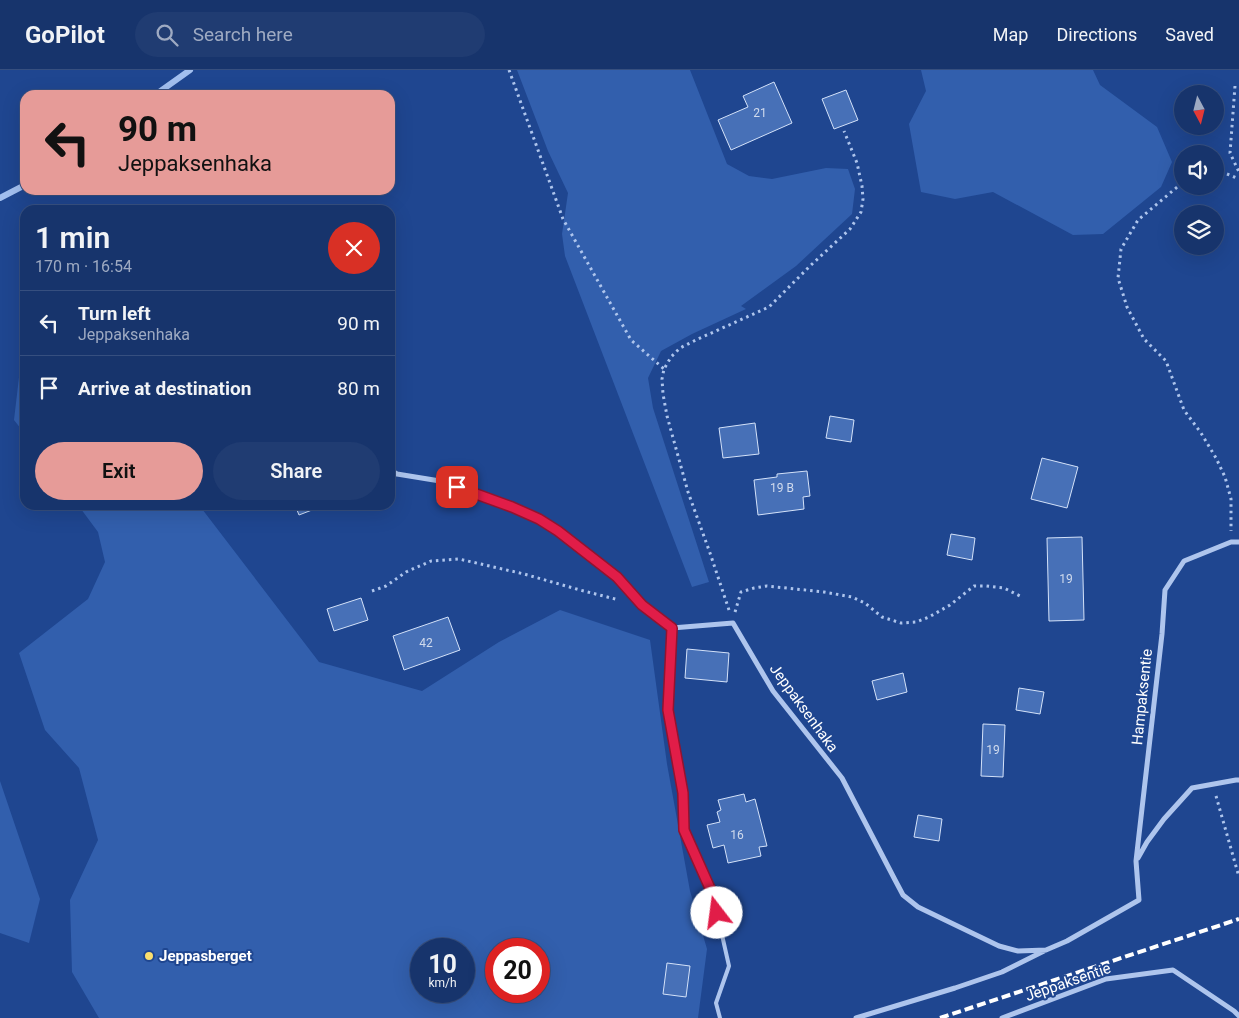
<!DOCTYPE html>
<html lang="en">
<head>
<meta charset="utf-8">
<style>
  body { margin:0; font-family:Roboto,sans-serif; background:#203c72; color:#f1f3f6; height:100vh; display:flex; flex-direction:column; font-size:19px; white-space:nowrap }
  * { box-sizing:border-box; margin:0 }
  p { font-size:16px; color:#9eaac2 }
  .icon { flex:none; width:28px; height:28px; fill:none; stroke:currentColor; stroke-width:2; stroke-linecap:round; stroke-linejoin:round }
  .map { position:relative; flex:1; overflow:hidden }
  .details { position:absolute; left:20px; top:135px; width:375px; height:305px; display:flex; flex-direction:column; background:#17346c; border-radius:15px; box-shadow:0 5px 20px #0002,0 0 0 1px #364f7f }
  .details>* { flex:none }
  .guide { position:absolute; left:20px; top:20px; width:375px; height:105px; border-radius:15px; box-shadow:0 5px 20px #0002,0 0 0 1px #364f7f; background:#e69b98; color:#111; overflow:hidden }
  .needle { width:32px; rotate:173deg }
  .fabs { position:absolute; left:1174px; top:15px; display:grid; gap:10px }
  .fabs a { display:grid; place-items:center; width:50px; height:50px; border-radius:50%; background:#17346c; box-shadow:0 5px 20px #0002,0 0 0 1px #364f7f; font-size:25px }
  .speed { position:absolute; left:410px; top:868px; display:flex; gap:10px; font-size:25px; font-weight:700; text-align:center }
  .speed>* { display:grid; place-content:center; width:65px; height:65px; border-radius:50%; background:#17346c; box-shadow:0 5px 20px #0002,0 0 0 1px #364f7f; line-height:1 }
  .speed small { font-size:12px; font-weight:400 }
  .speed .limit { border:8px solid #d22; background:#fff; color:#111 }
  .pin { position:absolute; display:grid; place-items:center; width:42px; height:42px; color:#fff; margin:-21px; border-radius:10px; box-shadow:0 2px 8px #0006 }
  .me { position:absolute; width:55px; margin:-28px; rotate:345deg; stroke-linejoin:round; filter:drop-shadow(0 0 4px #0008) }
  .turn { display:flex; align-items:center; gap:18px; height:105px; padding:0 15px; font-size:22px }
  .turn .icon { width:65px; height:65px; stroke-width:2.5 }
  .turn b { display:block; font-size:35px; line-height:42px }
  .round { display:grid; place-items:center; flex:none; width:52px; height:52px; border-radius:26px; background:#203c72 }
  .headline { display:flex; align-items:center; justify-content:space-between; height:85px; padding:0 15px }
  h1 { font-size:30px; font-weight:600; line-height:38px }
  .cta { display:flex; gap:10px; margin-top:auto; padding:10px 15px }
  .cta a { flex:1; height:58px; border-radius:30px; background:#e69b98; color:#111; font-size:20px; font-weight:600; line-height:58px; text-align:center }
  .cta a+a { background:#203c72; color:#f1f3f6 }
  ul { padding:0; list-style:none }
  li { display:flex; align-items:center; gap:15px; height:65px; padding:0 15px; border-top:1px solid #364f7f }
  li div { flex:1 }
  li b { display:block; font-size:19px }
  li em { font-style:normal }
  header { display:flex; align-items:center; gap:30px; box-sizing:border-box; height:70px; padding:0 25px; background:#17346c; border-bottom:1px solid #364f7f }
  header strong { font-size:24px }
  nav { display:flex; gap:28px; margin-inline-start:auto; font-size:18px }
  .search { width:350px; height:45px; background:#203c72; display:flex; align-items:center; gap:12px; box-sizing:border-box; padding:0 18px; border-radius:28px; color:#9eaac2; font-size:19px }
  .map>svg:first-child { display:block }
</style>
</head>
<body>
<header>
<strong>GoPilot</strong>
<div class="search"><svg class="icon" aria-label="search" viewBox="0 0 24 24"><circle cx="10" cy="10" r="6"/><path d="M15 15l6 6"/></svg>Search here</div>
<nav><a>Map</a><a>Directions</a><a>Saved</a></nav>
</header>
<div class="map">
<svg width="1239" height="948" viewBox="0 0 1239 948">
  <rect width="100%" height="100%" fill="#1f4690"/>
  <path fill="#325fad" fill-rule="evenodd" d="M517,0H690L727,94L749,106L772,109L826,98L848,99L855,119L852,144L796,196L741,236L746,239L692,264L661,281L648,308L653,338L709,512L692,517L565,186L562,164L568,123L548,81Z
    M921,0H1093L1100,15L1157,57L1172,92L1161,117L1103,164L1073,165L993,122L955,129L921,122L909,54L926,21Z
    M25,256V364L14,350Z
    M78,435H199L319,592L422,621L499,572L560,540L650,570L667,694L690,821L707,879L698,948H99L72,902L70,830L98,770L79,698L45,660L19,583L88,529L105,492L98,462ZM421,879H464V921H421ZM496,879H539V921H496Z
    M0,711L40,829L29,873L0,863Z"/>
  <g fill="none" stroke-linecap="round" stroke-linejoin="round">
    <path stroke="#a2bfef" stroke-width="6" d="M155,25L190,0
      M0,128L25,115"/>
  </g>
  <path fill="#4770b7" stroke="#d4e2f9" d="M774,12L792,53L731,80L718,50L748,37L743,26Z
    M846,20L858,50L834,59L822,29Z
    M830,346L854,350L851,372L826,368Z
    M755,353L759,384L723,388L719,358Z
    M1042,388L1078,397L1067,438L1031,429Z
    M807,401L810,426L803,427L804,439L758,445L754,410L777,407V404Z
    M295,435H325L299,445Z
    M951,464L975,468L972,490L947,485Z
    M1082,467L1084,550L1049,551L1047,468Z
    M361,528L368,550L334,561L327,539Z
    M448,547L460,580L404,600L393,566Z
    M687,579L729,583L727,612L685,608Z
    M903,603L907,622L877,630L872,611Z
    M1019,618L1044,622L1040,644L1016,640Z
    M983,654L1005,655L1003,707L981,706Z
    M744,724L746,732L755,729L767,776L759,777L761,786L728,793L724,775L713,778L707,755L720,752L717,742L721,740L718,730Z
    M918,745L942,749L939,771L914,767Z
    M667,893L690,896L686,927L663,924Z"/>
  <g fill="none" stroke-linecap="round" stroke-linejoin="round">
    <path stroke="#aec5ed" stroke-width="3" stroke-dasharray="2.5 4" stroke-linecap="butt" d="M509,0L563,149L631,270L664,299
      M1235,16L1230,83L1239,102
      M1215,99L1239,109
      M1182,113L1138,150L1121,179L1118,208L1127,237L1144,269L1166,291L1184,340L1201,363L1216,388L1225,407L1231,429V461
      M372,521L386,516L406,502L431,491L459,489L524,504L580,520L619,530
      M729,540L710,483L688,422L667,346L663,324L662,309L664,299L671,287L680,278L698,269L769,237L810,196L850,159L861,142L863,129L862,116L857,93L844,61
      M735,542L741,522L754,518L767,516L824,522L852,527L865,533L882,547L901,553L916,552L929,547L950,535L974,516H986L1004,518L1022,527
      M1216,726L1239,807"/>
    <path stroke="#aec5ed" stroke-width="4" d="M672,558L668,640L683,723L684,760L713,825L729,896L716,933L720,948"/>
    <path stroke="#aec5ed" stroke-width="5" d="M390,400L397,404L440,411L512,437L539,449L558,461L617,507L642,535L672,558L733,553L773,621L842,708L894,808L903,825L918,837L999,876L1018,881L1046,880L1067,871L1139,830L1136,791L1162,564L1165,520L1184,491L1231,472H1239
      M1138,788L1147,772L1164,749L1192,718L1236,710H1239
      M856,948L955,918L1002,902L1044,881
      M1002,948L1106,909L1173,900L1234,941L1239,946"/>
    <path stroke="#fff" stroke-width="4" stroke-dasharray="9 4" stroke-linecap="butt" d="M940,948L1239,849"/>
  </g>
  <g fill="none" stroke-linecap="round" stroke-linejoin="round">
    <g stroke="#92132f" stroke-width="12">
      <path id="route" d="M457,417L512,437L539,449L558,461L617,507L642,535L672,558L668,640L683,723L684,760L713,825L717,843"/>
    </g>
    <use href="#route" stroke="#e11d48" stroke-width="9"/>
  </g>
  <circle fill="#fbdf6e" stroke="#1f4690" stroke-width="2" cx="149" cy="886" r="5"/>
  <g text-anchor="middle" stroke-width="4" stroke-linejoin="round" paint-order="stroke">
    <g font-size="12" fill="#d1dbed">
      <text x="760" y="47">21</text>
      <text x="782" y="422">19 B</text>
      <text x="1066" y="513">19</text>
      <text x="426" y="577">42</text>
      <text x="993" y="684">19</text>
      <text x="737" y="769">16</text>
    </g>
    <g font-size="15" fill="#fff" stroke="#1f4690">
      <text transform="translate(1142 627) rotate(-84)" y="5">Hampaksentie</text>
      <text transform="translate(804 638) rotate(54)" y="5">Jeppaksenhaka</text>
      <text transform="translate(1068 912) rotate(-19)" y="5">Jeppaksentie</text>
    </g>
    <g font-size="15" font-weight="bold" fill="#fff" stroke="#1f4690" text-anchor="start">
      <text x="159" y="891">Jeppasberget</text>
    </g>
  </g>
</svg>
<div class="fabs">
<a><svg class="needle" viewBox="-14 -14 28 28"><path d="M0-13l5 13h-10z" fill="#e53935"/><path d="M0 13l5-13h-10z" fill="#9eaac2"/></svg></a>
<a><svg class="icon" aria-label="sound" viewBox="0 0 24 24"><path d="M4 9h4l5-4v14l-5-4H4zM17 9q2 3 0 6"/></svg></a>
<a><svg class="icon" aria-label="layers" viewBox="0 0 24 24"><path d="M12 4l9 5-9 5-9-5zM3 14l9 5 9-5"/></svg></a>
</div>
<div class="speed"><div>10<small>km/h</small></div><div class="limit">20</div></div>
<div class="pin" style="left:457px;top:417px;background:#d93025"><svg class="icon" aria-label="arrive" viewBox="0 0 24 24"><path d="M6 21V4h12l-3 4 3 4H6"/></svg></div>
<svg class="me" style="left:717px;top:843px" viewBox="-20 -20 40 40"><circle r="19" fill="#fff"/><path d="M0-13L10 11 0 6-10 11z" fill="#e11d48"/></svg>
<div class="guide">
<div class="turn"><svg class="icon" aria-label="left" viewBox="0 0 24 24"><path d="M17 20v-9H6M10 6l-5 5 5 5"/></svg><div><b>90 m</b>Jeppaksenhaka</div></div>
</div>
<section class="details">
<div class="headline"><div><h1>1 min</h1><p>170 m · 16:54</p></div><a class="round" style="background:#d93025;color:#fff"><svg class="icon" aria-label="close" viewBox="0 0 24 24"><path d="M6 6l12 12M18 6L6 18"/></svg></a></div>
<ul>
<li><svg class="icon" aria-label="left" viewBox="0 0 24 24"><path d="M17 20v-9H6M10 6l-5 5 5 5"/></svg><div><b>Turn left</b><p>Jeppaksenhaka</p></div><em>90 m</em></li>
<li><svg class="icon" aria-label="arrive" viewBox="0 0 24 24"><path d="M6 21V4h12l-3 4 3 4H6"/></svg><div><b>Arrive at destination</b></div><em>80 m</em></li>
</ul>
<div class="cta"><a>Exit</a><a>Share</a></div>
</section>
</div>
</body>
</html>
